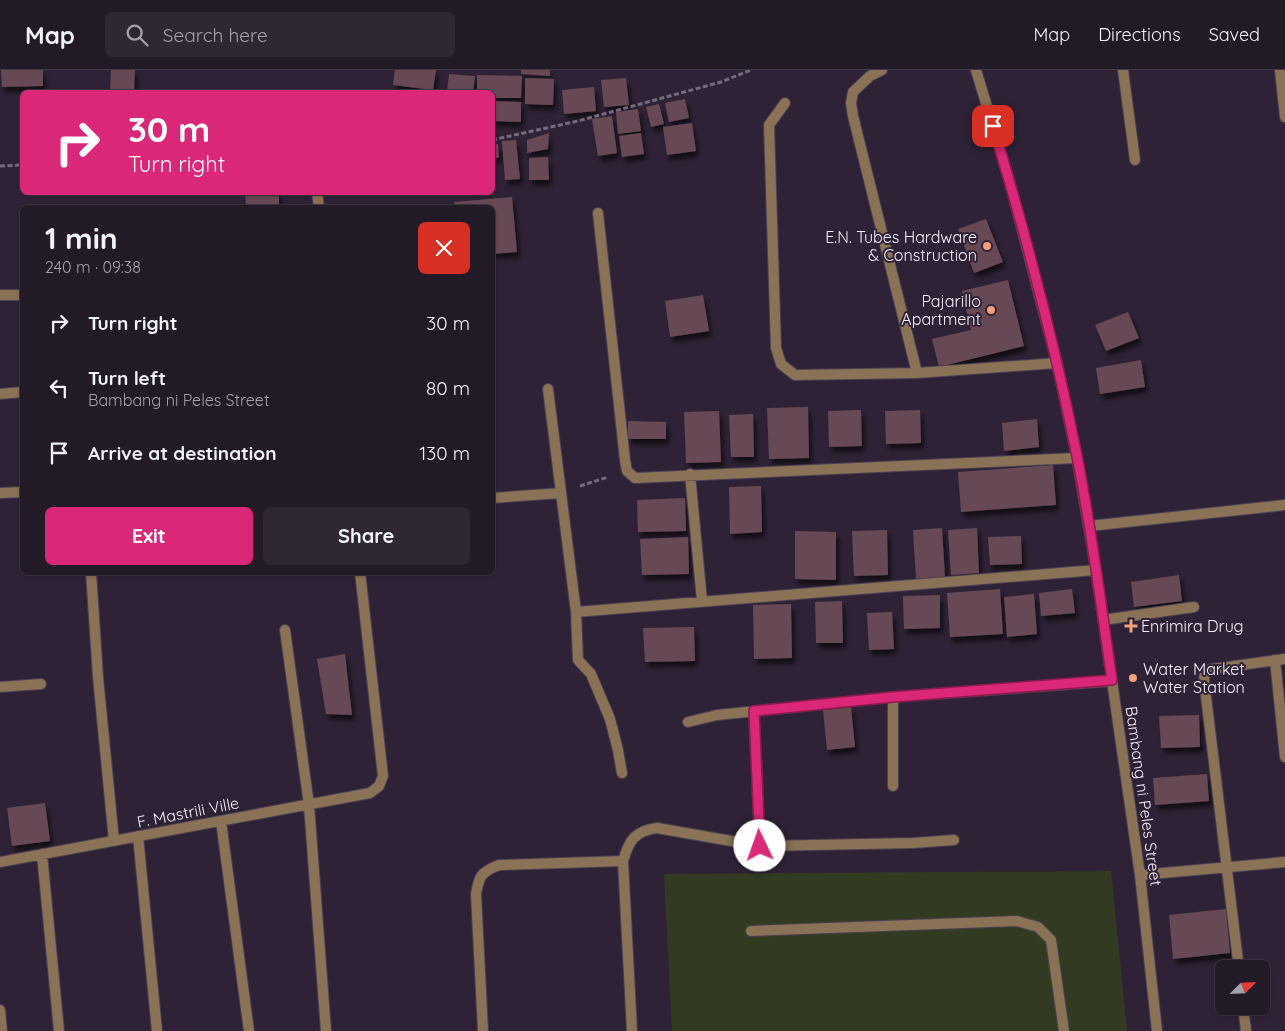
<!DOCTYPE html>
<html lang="en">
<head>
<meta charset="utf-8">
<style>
  body { margin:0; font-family:Quicksand,sans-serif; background:#2f2734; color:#f1f3f6; height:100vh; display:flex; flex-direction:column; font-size:19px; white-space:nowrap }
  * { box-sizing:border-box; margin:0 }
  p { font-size:16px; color:#a3a1a8 }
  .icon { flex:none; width:28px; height:28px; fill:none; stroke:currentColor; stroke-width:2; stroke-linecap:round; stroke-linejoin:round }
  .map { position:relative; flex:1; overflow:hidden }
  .details { position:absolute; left:20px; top:135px; width:475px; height:370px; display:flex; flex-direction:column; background:#231a28; border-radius:8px; box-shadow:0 1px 4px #0004,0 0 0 1px #403845 }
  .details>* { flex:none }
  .hud { position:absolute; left:20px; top:20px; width:475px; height:105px; border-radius:8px; box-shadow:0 1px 4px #0004,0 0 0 1px #403845; background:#db2777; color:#fff; overflow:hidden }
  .needle { width:32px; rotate:66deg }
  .tools { position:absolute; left:1215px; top:890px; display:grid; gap:10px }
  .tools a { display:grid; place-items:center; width:55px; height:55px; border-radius:8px; background:#231a28; box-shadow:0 1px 4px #0004,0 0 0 1px #403845; font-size:25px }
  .pin { position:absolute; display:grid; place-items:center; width:42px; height:42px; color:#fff; margin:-21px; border-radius:10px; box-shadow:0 2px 8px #0006 }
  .me { position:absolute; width:55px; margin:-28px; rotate:357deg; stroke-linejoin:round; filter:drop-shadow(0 0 4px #0008) }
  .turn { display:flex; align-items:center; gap:18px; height:105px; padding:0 25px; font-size:22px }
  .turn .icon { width:65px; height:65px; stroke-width:2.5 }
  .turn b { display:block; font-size:35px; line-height:42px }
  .round { display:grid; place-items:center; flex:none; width:52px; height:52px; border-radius:8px; background:#2f2734 }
  .headline { display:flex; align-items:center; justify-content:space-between; height:85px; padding:0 25px }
  h1 { font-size:30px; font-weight:700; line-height:38px }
  .action { display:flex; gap:10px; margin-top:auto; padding:10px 25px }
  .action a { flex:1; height:58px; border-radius:8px; background:#db2777; color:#fff; font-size:20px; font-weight:700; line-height:58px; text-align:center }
  .action a+a { background:#2f2734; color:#f1f3f6 }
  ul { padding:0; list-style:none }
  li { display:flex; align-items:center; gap:15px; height:65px; padding:0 25px }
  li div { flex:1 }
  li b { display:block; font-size:19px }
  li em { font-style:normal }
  header { display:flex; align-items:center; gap:30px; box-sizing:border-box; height:70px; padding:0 25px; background:#231a28; border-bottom:1px solid #403845 }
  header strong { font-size:24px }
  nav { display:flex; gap:28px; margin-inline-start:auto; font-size:18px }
  .search { width:350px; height:45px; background:#2f2734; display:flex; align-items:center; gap:12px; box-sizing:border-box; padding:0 18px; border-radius:8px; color:#a3a1a8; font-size:19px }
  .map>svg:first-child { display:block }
</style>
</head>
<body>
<header>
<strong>Map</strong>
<div class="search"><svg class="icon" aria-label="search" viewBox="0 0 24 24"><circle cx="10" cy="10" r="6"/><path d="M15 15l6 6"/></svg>Search here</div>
<nav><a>Map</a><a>Directions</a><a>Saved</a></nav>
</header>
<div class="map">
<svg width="1285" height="961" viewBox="0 0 1285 961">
  <defs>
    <filter id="shadow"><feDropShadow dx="3" dy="5.5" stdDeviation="2.5" flood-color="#0009"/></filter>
  </defs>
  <rect width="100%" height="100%" fill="#2f2236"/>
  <path fill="#333a22" d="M1111,801L1127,961H672L664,804Z"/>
  <path fill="#664a55" filter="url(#shadow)" d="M1,0H43V16L2,17Z
    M111,0H135L134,22H110Z
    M395,0H436L433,20L393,15Z
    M521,0H550V6L521,4Z
    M449,4L475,6L473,22H447Z
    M477,5L522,6L521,28H492V22H477Z
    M525,8L554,9L553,35L525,34Z
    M626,8L629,35L604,37L601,10Z
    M594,17L596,41L564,44L562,20Z
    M685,29L689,48L669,52L665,33Z
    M492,31L521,32V52L492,51Z
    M659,34L664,54L651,57L646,37Z
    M638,39L641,61L618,64L616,42Z
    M612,46L617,83L598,86L592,49Z
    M692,53L696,81L667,85L663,57Z
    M549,63L548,79L527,83V70Z
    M641,63L644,84L622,87L619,66Z
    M516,70L520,109L505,110L502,71Z
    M498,74L499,87L492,90V75Z
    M548,87L549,110H529V88Z
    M245,122H279V135L246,136Z
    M512,127L517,182L492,184V138H455L454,132Z
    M986,149L1003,192L974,203L958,159Z
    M1008,210L1024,276L939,297L932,269L971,260L962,221Z
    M703,225L709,261L670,267L665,231Z
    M1128,242L1139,268L1106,281L1095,255Z
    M1141,290L1145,317L1100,324L1096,298Z
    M808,337L809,388L769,389L767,338Z
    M861,340L862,376L829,377L828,341Z
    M920,340L921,373L886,374L885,341Z
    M719,341L721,392L686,393L684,342Z
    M753,344L754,387H731L729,345Z
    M1037,349L1039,377L1004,381L1002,353Z
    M628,351L666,352V369H628Z
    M1053,395L1056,435L961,442L958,402Z
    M761,416L762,462L730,464L729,417Z
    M685,428L686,461L638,462L637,430Z
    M942,458L945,507L916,509L913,460Z
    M977,458L979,503L951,505L948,460Z
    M887,460L888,505L854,506L852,461Z
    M795,461L836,462V510L795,509Z
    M1021,466L1022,494L990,495L988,467Z
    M688,467L689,504L642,505L640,469Z
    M1179,505L1182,531L1134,537L1131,512Z
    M1000,519L1003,564L950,567L947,523Z
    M1072,519L1075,543L1041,546L1039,523Z
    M1034,524L1037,564L1007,567L1004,527Z
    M940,525V558L904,559L903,526Z
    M842,531L843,573H816L815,532Z
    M791,534L792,588L754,589L753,535Z
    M892,542L894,579L869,580L867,543Z
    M694,557L695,591L645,592L643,558Z
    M345,584L352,645L326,644L317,589Z
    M851,637L855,677L827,680L823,640Z
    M1199,645L1200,677L1161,678L1159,646Z
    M1207,704L1209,731L1155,735L1153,708Z
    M45,733L50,771L12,776L7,738Z
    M1226,839L1230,883L1173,889L1169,845Z"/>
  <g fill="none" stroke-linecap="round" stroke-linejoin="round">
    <g stroke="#4b3f52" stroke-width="12">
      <path id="service" d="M1089,456L1285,435
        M285,560L309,735
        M1275,590L1285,687
        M751,861L1017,851L1038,857L1051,870L1064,961"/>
    </g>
    <g stroke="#4b3f52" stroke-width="12">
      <path id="minor" d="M882,0L870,6L853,22L851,33L853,46L917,303
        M1123,0L1135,90
        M1280,0L1285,47
        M785,33L769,55L776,278L781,294L795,305L917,303L1057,293
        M317,122L319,138
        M598,143L625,390L627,401L635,408L1077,388
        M0,225H22
        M548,319L576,542L578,590L591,604L610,649L618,680L622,703
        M0,324L22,322
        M690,404L702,531
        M0,423L22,422
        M492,428L561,423
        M91,502L98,607L114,771
        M576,542L1096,500
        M1103,550L1194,537
        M0,617L41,614
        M754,641L760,776
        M688,652L717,645L893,627L1112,611
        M893,716V627
        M309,735L326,961
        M221,751L249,961
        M138,766L157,961
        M42,784L59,961
        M0,792L370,723L379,716L383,706L360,502
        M1140,805L1285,792
        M1239,899L1204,610L1205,602L1212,599L1285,589
        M1243,936L1246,961
        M0,940L2,961
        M483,961L476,824C479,806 481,802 499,795L623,791
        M632,961L623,791C629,770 635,761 657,758L760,776L913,773L954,770"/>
    </g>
    <g stroke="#4b3f52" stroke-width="12">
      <path id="tertiary" d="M976,0L1010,113L1057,293L1077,388L1096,500L1140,805L1157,961"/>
    </g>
    <path stroke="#766b7d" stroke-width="3" stroke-dasharray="5 2.5" stroke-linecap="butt" d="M492,70L578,51L721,12L751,0
      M0,96L22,95
      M580,416L608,407"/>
    <use href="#service" stroke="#897256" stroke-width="10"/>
    <use href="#minor" stroke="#897256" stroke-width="10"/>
    <use href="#tertiary" stroke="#897256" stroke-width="10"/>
  </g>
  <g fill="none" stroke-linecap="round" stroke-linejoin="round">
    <g stroke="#8e194d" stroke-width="12">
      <path id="route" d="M760,776L754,641L893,627L1112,610C1101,536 1092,461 1077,386C1055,275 1026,165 993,56"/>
    </g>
    <use href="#route" stroke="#db2777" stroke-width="9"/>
  </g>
  <g fill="#f1a17d" stroke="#2f2236" stroke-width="2">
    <circle cx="987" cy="176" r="5"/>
    <circle cx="991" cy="240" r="5"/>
    <path d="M1128.5 548.5h5v5h5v5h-5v5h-5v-5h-5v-5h5z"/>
    <circle cx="1133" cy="608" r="5"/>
  </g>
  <g text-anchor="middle" stroke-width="4" stroke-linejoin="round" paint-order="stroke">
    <g font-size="16" fill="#f7eefc" stroke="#2f2236" text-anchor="end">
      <text x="977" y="173">E.N. Tubes Hardware<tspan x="977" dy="18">&amp; Construction</tspan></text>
      <text x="981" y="237">Pajarillo<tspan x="981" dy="18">Apartment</tspan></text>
      <text x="1141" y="562" text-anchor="start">Enrimira Drug</text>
      <text x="1143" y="605" text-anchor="start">Water Market<tspan x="1143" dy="18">Water Station</tspan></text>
    </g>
    <g font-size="16" fill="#f7eefc" stroke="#2f2236">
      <text transform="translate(1144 726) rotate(82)" y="6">Bambang ni Peles Street</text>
      <text transform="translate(188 742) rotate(-11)" y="6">F. Mastrili Ville</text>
    </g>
  </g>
</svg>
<div class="tools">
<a><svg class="needle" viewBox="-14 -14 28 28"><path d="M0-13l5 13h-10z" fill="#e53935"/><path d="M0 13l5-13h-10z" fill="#a3a1a8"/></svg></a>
</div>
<div class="pin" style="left:993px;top:56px;background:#d93025"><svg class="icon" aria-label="arrive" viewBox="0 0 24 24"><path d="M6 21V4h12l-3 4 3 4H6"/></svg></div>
<svg class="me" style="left:760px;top:776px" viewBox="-20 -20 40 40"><circle r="19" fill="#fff"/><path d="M0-13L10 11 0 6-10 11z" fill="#db2777"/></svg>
<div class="hud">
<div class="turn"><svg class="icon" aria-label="right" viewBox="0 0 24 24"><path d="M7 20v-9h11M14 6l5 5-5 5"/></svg><div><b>30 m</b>Turn right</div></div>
</div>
<section class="details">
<div class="headline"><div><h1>1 min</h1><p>240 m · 09:38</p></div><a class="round" style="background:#d93025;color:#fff"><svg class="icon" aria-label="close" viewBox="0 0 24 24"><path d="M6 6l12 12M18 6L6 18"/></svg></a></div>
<ul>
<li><svg class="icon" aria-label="right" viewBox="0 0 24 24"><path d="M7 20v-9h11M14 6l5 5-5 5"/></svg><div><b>Turn right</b></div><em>30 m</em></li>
<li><svg class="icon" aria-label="left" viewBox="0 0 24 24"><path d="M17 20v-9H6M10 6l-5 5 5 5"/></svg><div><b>Turn left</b><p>Bambang ni Peles Street</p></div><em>80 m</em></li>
<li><svg class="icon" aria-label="arrive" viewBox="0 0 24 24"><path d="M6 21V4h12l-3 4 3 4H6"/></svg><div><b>Arrive at destination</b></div><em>130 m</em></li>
</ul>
<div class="action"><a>Exit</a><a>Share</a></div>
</section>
</div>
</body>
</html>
